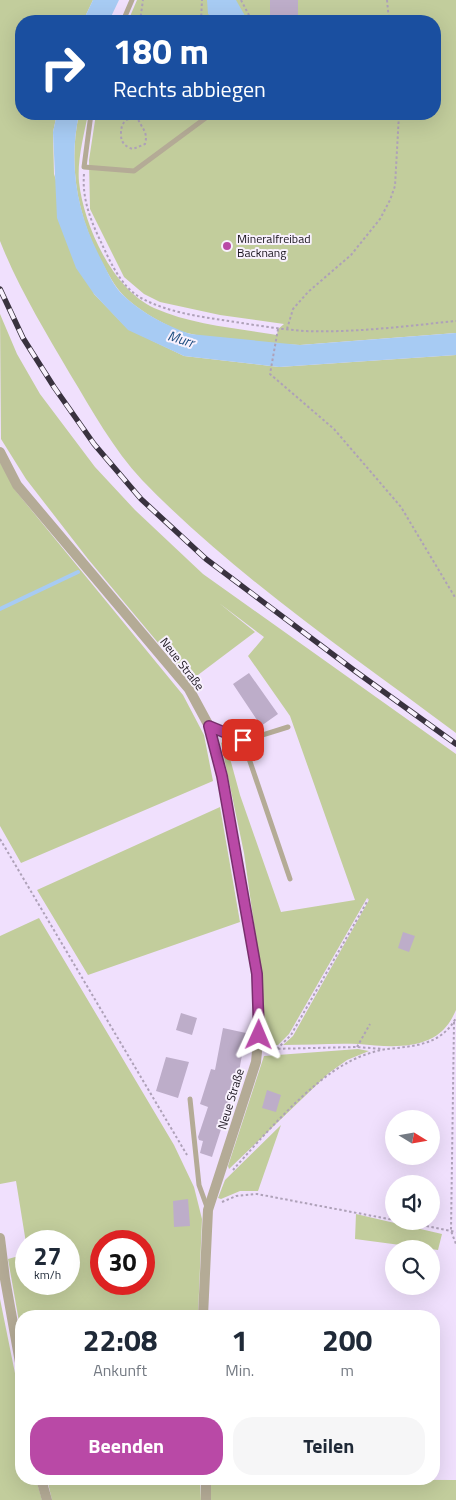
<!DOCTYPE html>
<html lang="de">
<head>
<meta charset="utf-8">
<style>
  body { margin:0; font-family:"Titillium Web",sans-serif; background:#f6f6f7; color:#1f2937; height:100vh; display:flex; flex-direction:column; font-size:19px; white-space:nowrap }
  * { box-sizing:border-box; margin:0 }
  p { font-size:16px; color:#747a83 }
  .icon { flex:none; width:28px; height:28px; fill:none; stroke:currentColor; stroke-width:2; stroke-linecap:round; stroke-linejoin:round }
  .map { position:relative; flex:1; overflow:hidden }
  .details { position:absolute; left:15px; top:1310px; width:425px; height:175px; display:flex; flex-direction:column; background:#fff; border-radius:20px; box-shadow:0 5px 20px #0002 }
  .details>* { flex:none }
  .hud { position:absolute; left:15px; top:15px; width:426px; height:105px; border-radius:20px; box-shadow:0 5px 20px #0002; background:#1a4fa0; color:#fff; overflow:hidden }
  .needle { width:32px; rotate:101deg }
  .fabs { position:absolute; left:385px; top:1110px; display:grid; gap:10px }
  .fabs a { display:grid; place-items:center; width:55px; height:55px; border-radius:50%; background:#fff; box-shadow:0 5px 20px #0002; font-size:25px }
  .speed { position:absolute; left:15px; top:1230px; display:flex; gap:10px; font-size:25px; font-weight:700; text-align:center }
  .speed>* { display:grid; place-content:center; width:65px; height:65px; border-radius:50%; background:#fff; box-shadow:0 5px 20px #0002; line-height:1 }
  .speed small { font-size:12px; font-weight:400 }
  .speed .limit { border:8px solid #d22; background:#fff; color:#111 }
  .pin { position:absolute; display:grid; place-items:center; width:42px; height:42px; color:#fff; margin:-21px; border-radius:10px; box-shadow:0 2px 8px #0006 }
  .me { position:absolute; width:55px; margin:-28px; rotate:1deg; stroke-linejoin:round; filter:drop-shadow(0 0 4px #0008) }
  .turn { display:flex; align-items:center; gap:18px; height:105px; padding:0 15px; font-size:22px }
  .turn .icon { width:65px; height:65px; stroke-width:2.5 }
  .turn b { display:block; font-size:35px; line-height:42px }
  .eta { display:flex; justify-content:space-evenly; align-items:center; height:85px; text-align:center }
  .eta b { font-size:30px; font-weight:700; line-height:35px }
  .cta { display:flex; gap:10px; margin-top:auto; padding:10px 15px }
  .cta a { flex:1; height:58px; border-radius:20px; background:#b949a6; color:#fff; font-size:20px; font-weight:700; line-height:58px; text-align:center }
  .cta a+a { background:#f6f6f7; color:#1f2937 }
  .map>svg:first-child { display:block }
</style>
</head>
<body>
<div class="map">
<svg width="456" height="1500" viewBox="0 0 456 1500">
  <rect width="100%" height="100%" fill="#f0e0fd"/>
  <path fill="#c2cd9c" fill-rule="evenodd" d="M0,0H93L83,21H21V114H57L53,132L54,174L94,294L128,329L184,356L279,367L456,355V733C350,654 234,575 142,480C113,449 92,410 70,374C45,331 18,287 0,241Z
    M137,0H456V333L300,345C267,343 204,341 175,329C158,321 137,309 124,296C114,286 108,273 101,261C77,215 68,165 79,114H88C84,135 77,160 79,182C84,226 112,288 154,308C192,325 236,328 277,335L278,329L284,324L220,315L160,302L144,294L124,277L90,209L89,160L96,114H435V21H128Z
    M0,314L17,354L40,394L95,467L135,510L203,574L456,754V1010C450,1024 442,1034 428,1040C407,1049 381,1046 359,1044C334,1043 308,1045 283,1045L293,1036L369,900L367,898L289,1034L278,1045H265L261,973L253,917L244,853L221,743L225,740L240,795L281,912L355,900L290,716L248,656L264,637L219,603L255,632L190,681L88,559L26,479L1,439Z
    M0,462L15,490L183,695L204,735L213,781L21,863L0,826Z
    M220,807L240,922L88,975L37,890Z
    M39,918L174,1145L194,1187L202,1219L198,1316H21V1333L8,1259L26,1254V1284H69V1241H26V1243L16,1181L0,1184V936ZM101,1241H144V1284H101Z
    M358,1049L369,1051L347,1060L329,1073L229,1169L228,1166L264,1056Z
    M281,1125L258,1191H240L221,1199L218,1198L225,1180Z
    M356,1214L442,1234L438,1250L355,1239Z
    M0,1299L21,1403V1479H36L42,1500H0Z
    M47,1479H200L201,1500H52Z
    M210,1479L456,1480V1500H211Z"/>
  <path fill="#a7cbf3" d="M93,0H119L109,21H83Z
    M207,0H236L248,21H218L208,14Z
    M57,114H79C68,165 77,215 102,261C108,273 114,287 124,296C142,313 167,326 190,334L300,345L456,333V355L279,367L184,356L128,330L94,294L76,268L57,218L53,132Z"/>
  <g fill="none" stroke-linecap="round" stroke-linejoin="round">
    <path stroke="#a7cbf3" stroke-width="4" d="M0,609L78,572"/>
  </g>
  <path fill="#bdadc9" d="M270,0H298V21L270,20Z
    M249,673L278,714L261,726L233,684Z
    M403,932L415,936L409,952L398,948Z
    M181,1013L197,1018L192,1035L176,1030Z
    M223,1028L246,1033L238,1077L212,1157L200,1153L203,1141L199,1140L198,1137L208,1107L200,1104L211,1069L215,1070Z
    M166,1057L189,1062L178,1098L156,1091Z
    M267,1090L281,1095L276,1112L262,1108Z
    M188,1199L190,1226L174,1227L173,1201Z"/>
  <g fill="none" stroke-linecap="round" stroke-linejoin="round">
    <path stroke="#aea1b8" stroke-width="2" stroke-dasharray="2.5 2.5" stroke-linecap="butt" d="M241,0L252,21
      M387,0L389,21
      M140,21L143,0
      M201,21L202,0
      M137,115C139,127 149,130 145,144L133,149C126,147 121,143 121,135C120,111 142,119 156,114
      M84,174C82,198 90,219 100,240C110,261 120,286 141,298C165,311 195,316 222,320C249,324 277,329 304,331C355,333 406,326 456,321
      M278,329L270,374L334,429L401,507L456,599
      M287,329L293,309L308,292L351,255L380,219L390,200L395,186L399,114
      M0,839L187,1155
      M454,1022L451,1231L456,1244
      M357,1047L370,1024
      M268,1049L357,1047L383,1049
      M277,1049L291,1035L368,900
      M233,1170C261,1138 310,1082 347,1063C359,1056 374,1051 387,1049C415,1046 441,1045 456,1018
      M222,1202L236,1196L257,1194L394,1220
      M402,1221L456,1232"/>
    <path stroke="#b4ab96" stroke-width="5" d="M123,21L132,0
      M91,114L84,167L134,171L211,114
      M210,727L243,741L290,879
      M243,741L288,727
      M190,1099L199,1185L207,1207"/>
    <path stroke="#b4ab96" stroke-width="10" d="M0,452L17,485L189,689L209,726L222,775L257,973L260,1020L256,1062L208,1210L203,1316
      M0,1238L5,1279L21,1368
      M41,1479L47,1500
      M206,1479V1500"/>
    <g stroke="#39323f" stroke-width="5.5">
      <path id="rail" d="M0,289L23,338L54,387L94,444L141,499L206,559L355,671L456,744"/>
    </g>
    <use href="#rail" stroke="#f8f1fd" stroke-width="4" stroke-dasharray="11" stroke-linecap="butt"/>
  </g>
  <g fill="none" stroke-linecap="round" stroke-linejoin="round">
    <g stroke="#782f6c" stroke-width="12">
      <path id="route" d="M243,740L209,726L222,776L257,974L259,1035"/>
    </g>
    <use href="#route" stroke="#b949a6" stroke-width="9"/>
  </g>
  <circle fill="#b949a6" stroke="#f8f1fd" stroke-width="2" cx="227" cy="246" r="5"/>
  <g text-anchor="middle" stroke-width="4" stroke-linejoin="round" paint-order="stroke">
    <g font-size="12" fill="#1a141e" stroke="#f8f1fd" text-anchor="start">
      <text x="237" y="243">Mineralfreibad<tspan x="237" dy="14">Backnang</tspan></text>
    </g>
    <g font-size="12" fill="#1a141e" stroke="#f8f1fd">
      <text transform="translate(182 664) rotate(52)" y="4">Neue Straße</text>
      <text transform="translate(231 1099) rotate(-73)" y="4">Neue Straße</text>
    </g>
    <g font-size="14" font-style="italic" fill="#1e4e80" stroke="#f8f1fd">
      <text transform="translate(181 339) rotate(17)" y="5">Murr</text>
    </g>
  </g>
</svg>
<div class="fabs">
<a><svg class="needle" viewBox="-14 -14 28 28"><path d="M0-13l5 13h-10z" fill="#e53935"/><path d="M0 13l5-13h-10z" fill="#747a83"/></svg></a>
<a><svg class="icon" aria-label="sound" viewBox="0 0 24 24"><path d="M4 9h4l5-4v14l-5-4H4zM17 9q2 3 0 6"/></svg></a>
<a><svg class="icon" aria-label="search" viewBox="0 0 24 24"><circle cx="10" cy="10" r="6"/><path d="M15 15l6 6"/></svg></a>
</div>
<div class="speed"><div>27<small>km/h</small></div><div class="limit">30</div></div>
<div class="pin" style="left:243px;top:740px;background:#d93025"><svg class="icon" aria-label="arrive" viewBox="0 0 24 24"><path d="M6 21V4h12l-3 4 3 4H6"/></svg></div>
<svg class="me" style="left:259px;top:1035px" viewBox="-20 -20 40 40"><path d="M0-17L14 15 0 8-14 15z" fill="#b949a6" stroke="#fff" stroke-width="4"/></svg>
<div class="hud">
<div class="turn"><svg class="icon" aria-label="right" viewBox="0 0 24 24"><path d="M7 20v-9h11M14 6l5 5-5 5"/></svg><div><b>180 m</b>Rechts abbiegen</div></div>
</div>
<section class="details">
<div class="eta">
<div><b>22:08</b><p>Ankunft</p></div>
<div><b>1</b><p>Min.</p></div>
<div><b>200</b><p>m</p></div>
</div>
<div class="cta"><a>Beenden</a><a>Teilen</a></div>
</section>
</div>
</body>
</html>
